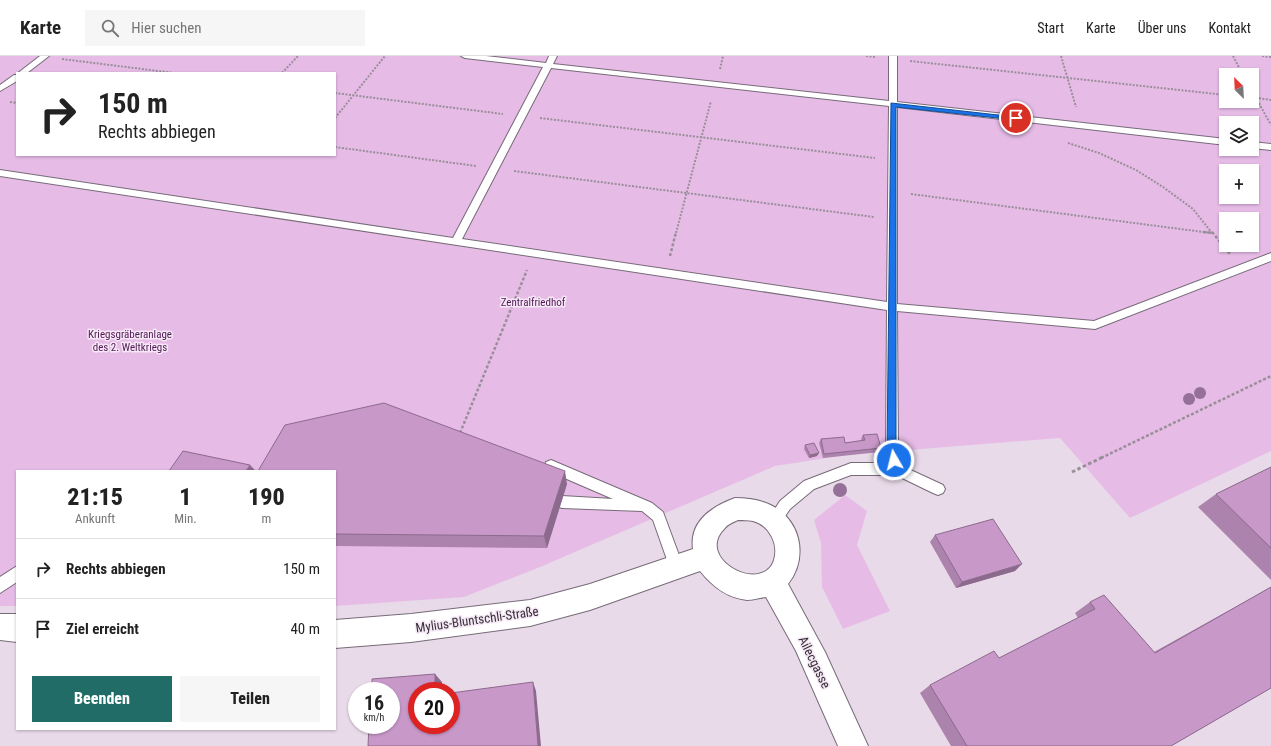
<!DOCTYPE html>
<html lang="de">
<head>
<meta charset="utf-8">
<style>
  body { margin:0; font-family:"Roboto Condensed",sans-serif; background:#f6f6f6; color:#222; height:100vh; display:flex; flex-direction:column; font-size:15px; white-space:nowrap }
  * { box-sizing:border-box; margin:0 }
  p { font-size:13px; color:#767676 }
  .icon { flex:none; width:22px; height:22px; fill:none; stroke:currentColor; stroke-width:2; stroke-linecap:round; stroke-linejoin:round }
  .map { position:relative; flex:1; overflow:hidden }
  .sheet { position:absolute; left:16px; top:414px; width:320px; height:260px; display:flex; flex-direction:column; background:#fff; border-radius:0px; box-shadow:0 1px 3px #0004 }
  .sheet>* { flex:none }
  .top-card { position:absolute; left:16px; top:16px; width:320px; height:84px; border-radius:0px; box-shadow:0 1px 3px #0004; background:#fff; color:#222; overflow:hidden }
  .needle { width:26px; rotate:336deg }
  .controls { position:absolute; left:1219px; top:12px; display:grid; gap:8px }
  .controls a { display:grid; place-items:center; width:40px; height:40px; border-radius:0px; background:#fff; box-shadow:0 1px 3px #0004; font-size:20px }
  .speed { position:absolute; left:348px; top:626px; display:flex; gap:8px; font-size:20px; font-weight:700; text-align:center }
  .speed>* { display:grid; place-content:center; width:52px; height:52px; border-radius:50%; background:#fff; box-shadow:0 1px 3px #0004; line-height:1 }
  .speed small { font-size:10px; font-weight:400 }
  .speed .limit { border:6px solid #d22; background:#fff; color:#111 }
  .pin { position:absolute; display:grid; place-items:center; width:34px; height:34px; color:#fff; margin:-17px; border:2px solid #fff; border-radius:50%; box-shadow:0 1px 4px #0007 }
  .me { position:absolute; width:44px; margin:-22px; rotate:352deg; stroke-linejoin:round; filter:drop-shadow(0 0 3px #0008) }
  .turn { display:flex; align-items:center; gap:14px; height:84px; padding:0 16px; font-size:18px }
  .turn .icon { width:52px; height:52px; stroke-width:2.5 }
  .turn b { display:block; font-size:28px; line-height:34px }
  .eta { display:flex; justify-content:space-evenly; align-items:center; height:68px; text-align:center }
  .eta b { font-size:24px; font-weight:800; line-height:28px }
  .action { display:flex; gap:8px; margin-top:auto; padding:8px 16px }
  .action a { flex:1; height:46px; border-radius:0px; background:#216c67; color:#fff; font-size:16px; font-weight:800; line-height:46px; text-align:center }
  .action a+a { background:#f6f6f6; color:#222 }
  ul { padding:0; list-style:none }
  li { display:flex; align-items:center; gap:12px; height:60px; padding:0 16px; border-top:1px solid #e0e0e0 }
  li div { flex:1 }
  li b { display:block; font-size:15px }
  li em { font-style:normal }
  header { display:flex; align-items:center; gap:24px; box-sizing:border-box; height:56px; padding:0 20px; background:#fff; border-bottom:1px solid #e0e0e0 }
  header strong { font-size:19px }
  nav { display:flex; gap:22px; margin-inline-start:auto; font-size:14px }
  .search { width:280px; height:36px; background:#f6f6f6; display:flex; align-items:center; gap:10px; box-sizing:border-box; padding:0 14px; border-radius:0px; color:#767676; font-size:15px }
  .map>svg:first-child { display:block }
</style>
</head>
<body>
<header>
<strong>Karte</strong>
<div class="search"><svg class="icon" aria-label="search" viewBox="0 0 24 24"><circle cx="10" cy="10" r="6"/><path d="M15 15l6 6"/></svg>Hier suchen</div>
<nav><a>Start</a><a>Karte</a><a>Über uns</a><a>Kontakt</a></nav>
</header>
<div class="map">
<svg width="1271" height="690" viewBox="0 0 1271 690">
  <rect width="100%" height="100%" fill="#e9dae9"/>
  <path fill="#e6bce7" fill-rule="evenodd" d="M0,0H1271V395L1130,462L1060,382L846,399L775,410L540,511L464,541L335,550V415H17V550H0ZM17,17H335V99H17ZM1226,19H1252V45H1226ZM1226,67H1252V93H1226ZM1226,115H1252V141H1226ZM1226,163H1252V189H1226Z
    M845,439L867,455L857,489L890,555L843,573L822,531L821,487L814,464Z"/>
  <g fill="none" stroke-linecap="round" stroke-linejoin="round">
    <g stroke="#776b78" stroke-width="2">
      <path id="service" d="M40,0H49L27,17H18Z
        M461,0H486L546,7L549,0H557L553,8L889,45V0H897V46L1226,83V89L897,51V248L1094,265L1271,197V205L1095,273L897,255L898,395L902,410L943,429L945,433L943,437L938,439L933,437L896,419H851L814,433L790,453L779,469L774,471L769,469L767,465L780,445L804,425L851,407H889L886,395L887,254L0,120V114L453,182L543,11L465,2ZM551,12L889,50L887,246L462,183Z
        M14,19H17V25L0,35V29Z
        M1252,86L1271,88V94L1252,92Z
        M551,404L652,447L663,456L683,510L681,515L676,517L671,515L653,464L642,455L562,452L557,450L555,446L557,442L562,440L613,443L546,414L545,410L546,406Z
        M17,510V526L0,537V521Z"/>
    </g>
    <g stroke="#776b78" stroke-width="2">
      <path id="tertiary" d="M735,442C750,442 767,445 779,454C803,472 806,505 788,528L825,596L868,690H838L796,595L766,541C760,542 753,544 747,544C727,542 712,530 700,515L590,554L530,570L411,586L335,592V564L411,558L530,544L590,528L693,493C689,465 713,450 735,442ZM738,464C743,464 748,464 753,465C769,469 779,488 774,504C763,539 693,503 725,472C728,468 734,466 738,464Z
        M0,558H17V586L0,584Z"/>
    </g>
    <path stroke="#998e99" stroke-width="2" stroke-dasharray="2 1.5" stroke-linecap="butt" d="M866,0L875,1
      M1061,0L1076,51
      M1233,0L1243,19
      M1262,0L1271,1
      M62,3L174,17
      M910,5L1226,39
      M720,13L723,0
      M282,17L298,0
      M1252,35L1271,69
      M335,37L503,58
      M1252,41L1271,44
      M10,46L17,47
      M335,62L385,0
      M540,62L875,102
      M1068,87L1099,97L1136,114L1163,131L1193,153L1212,177
      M335,91L476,110
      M514,115L874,161
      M911,138L1211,177
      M676,177L711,45"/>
    <path stroke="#998e99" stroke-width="2.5" stroke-dasharray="3 2" stroke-linecap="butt" d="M1203,176L1213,177
      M1212,176L1230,198
      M670,200L676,176
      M460,377L527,214
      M1101,402L1271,320"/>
    <path stroke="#998e99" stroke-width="3" stroke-dasharray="3.5 2.5" stroke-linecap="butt" d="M1072,416L1103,401"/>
    <use href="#service" fill="#fff" fill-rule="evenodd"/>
    <use href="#tertiary" fill="#fff" fill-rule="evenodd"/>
  </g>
  <g fill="#957098">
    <circle cx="1200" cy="337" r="6"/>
    <circle cx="1189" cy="343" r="6"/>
    <circle cx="840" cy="434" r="7"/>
  </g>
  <path fill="#ac83ad" d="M863,379L881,392L879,396L823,402L819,387L821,383L845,387L862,385L861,383Z
    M805,389L817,400L809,402L804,393Z
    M1271,411V524L1198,451L1216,438Z
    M335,415L567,428L547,492L335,490Z
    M935,479L1015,515L956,532L930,486Z
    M1271,531V632L1171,690H951L920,637L930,629L999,602L1078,562L1075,557L1090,546L1154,596Z"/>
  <path fill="#8c6a8d" d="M819,397L817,400L809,402L810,399Z
    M250,409L256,415H246Z
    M565,415L567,428L547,492L544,480Z
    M1022,508L1015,515L956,532L962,526Z
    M435,618L442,626V635H435Z
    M533,626L536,635L541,690H538Z"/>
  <path fill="#c898c9" stroke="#8c6a8d" d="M384,347L565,415L544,480L335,478V415H258L285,369Z
    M877,378L881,392L824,398L821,383L844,381L845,387L865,384L863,379Z
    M814,387L819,397L810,399L805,389Z
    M183,395L250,409L246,415H169Z
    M1271,411V492L1216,438Z
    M993,463L1022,508L962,526L935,479Z
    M1271,531V632L1171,690H967L930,629L994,595L999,602L1095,553L1090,546L1104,539L1155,597Z
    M435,618V635H417V669H451V637L533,626L538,690H368L369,669H391V635H372V623Z"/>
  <path fill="#1a73e8" stroke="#114b97" d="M891,47L1016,61L1020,62L1016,64L896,51V395L899,404L898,407L894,408L891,407L887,395Z"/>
  <g text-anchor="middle" stroke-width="3" stroke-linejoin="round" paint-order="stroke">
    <g font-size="11" fill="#511955" stroke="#f6e8f6">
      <text x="533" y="250">Zentralfriedhof</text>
      <text x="130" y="282">Kriegsgräberanlage<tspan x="130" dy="13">des 2. Weltkriegs</tspan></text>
    </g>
    <g font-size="13" fill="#363036" stroke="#f6e8f6">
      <text transform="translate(477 563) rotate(-8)" y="5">Mylius-Bluntschli-Straße</text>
      <text transform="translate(815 606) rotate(64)" y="5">Ailecgasse</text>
    </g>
  </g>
</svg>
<div class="controls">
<a><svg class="needle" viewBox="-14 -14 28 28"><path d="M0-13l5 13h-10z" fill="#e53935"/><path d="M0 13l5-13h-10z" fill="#767676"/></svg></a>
<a><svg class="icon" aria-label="layers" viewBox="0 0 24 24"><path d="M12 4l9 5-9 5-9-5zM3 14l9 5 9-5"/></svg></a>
<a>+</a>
<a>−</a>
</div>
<div class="speed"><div>16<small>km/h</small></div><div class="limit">20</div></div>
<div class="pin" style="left:1016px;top:62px;background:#d93025"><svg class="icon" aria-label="arrive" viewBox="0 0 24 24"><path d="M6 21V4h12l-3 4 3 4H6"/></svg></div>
<svg class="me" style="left:894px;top:404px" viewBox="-20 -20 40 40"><circle r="17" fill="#1a73e8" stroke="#fff" stroke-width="3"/><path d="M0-11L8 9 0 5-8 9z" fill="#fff"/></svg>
<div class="top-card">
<div class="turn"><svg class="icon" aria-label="right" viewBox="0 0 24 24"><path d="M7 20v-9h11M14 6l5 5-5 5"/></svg><div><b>150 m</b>Rechts abbiegen</div></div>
</div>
<section class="sheet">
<div class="eta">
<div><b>21:15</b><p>Ankunft</p></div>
<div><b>1</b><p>Min.</p></div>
<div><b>190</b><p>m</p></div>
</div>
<ul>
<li><svg class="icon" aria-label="right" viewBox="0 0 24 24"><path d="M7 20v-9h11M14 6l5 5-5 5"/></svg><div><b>Rechts abbiegen</b></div><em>150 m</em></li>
<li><svg class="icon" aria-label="arrive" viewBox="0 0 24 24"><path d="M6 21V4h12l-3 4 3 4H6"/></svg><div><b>Ziel erreicht</b></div><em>40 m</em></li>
</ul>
<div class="action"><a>Beenden</a><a>Teilen</a></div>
</section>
</div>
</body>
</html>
